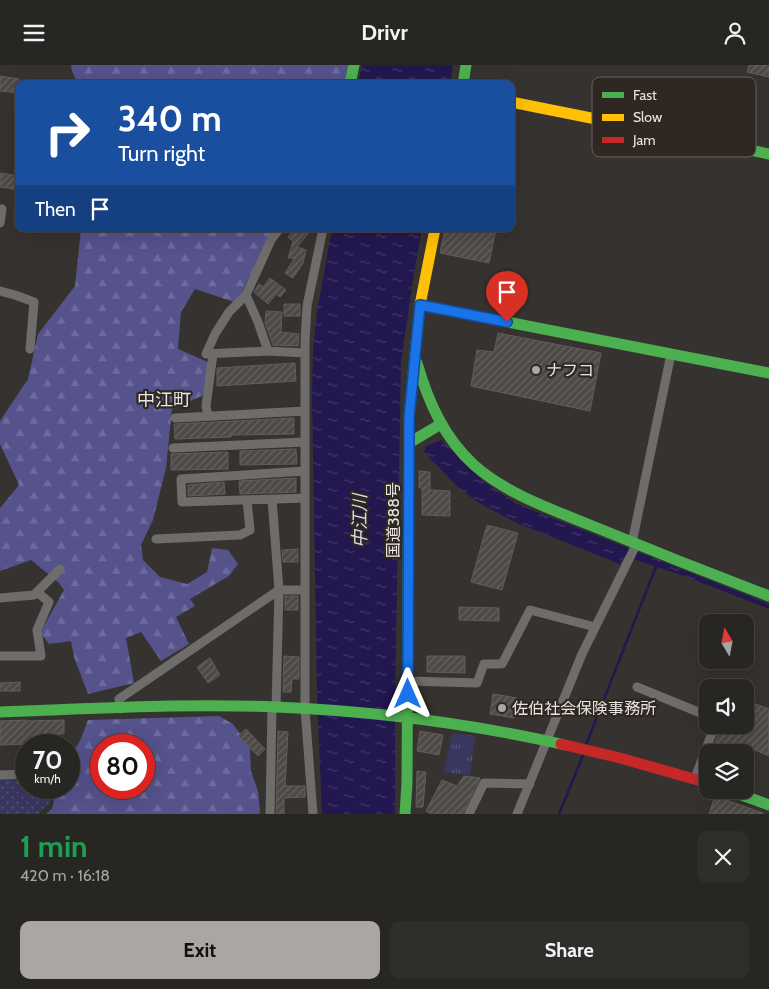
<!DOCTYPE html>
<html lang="en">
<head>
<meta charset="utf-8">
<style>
  body { margin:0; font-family:Cabin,"Noto Sans JP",sans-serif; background:#302e2b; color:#f1f3f6; height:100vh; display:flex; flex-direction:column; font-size:19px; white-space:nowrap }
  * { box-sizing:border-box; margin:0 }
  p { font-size:16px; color:#a5a5a6 }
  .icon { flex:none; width:28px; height:28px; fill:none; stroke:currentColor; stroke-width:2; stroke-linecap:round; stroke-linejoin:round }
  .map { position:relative; height:749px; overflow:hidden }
  .sheet { display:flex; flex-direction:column; background:#282623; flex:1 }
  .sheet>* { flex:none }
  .guide { position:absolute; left:15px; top:15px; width:500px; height:152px; border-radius:10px; box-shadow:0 5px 20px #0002,0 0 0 1px #444341; background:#1a4fa0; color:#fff; overflow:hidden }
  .needle { width:32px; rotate:350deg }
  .fabs { position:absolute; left:699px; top:549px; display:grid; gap:10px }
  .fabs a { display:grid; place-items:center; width:55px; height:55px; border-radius:10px; background:#282623; box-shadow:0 5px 20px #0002,0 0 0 1px #444341; font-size:25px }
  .speed { position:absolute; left:15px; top:669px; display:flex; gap:10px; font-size:25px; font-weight:700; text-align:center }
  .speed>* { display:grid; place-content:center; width:65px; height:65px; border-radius:50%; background:#282623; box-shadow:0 5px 20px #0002,0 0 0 1px #444341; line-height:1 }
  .speed small { font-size:12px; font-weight:400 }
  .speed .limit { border:8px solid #d22; background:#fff; color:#111 }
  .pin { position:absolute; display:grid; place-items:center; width:42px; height:42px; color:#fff; margin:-51px -21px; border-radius:50% 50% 50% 0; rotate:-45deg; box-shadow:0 0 5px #0007 }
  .pin .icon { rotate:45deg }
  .me { position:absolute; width:55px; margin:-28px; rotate:0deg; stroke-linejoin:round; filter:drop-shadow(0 0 4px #0008) }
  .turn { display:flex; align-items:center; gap:18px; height:105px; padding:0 20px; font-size:22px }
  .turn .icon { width:65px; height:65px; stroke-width:2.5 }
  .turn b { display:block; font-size:35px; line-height:42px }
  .then { display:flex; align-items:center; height:48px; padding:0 20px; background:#0003; gap:10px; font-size:19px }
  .round { display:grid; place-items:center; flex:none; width:52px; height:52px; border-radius:10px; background:#302e2b }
  .headline { display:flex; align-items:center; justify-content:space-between; height:85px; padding:0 20px }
  h1 { font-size:30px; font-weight:800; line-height:38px; color:#1e9e55 }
  .cta { display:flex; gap:10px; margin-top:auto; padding:10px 20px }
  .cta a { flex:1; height:58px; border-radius:10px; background:#aaa6a3; color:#111; font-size:20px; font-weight:800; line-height:58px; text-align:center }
  .cta a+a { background:#302e2b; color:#f1f3f6 }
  header { display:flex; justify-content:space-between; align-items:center; height:65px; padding:0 20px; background:#282623; font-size:22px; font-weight:800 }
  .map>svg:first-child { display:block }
</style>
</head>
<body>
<header><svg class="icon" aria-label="menu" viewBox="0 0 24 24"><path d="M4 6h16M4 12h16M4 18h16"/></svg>Drivr<svg class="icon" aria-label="person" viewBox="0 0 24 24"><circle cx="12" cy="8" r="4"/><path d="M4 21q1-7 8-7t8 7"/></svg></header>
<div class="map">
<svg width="769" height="749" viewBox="0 0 769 749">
  <defs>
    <pattern id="grass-tufts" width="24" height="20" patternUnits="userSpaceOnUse" patternTransform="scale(1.25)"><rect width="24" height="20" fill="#393760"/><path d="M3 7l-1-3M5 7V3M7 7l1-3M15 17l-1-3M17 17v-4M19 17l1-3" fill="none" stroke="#565476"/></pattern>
    <pattern id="forest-firs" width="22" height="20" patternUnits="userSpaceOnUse" patternTransform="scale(1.25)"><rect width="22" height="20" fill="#55528c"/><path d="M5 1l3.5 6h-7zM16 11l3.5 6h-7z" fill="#6d6b9c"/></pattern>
    <pattern id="park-dots" width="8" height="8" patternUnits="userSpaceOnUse" patternTransform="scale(1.25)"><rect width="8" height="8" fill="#393760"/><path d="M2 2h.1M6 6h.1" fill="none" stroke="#565476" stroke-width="1.8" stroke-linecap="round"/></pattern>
    <pattern id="water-ripples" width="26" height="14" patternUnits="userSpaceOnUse" patternTransform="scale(1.25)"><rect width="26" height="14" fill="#22184f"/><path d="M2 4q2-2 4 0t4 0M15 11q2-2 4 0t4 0" fill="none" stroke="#423968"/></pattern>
    <pattern id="building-hatch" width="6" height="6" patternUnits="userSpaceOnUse" patternTransform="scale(1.25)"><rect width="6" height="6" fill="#4c4947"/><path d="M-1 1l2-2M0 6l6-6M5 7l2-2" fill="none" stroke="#666361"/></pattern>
  </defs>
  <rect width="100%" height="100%" fill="#35322f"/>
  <path fill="url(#grass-tufts)" d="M452,668L475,671L470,710L444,707Z"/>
  <path fill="url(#forest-firs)" fill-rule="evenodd" d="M71,0H349L346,19H78L72,6Z
    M81,164H278L268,172L237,238L195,224L181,247L178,284L210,298L206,329L172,344L166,403L153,455L141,480L143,495L160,512L187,519L207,507L212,483L228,485L238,499L229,511L190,534L195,541L176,552L189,579L161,596L141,567L126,573L134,618L88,629L74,592L71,576L49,579L40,568L64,525L58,517L31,495L0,506V443L19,420L0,379V356L28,314L38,269L75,221Z
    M219,651L233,659L250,683L251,706L258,726L260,747L259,749H46L52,744L57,723L69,722V693L80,676L88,655ZM101,680H144V722H101Z"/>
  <path fill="url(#park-dots)" d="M0,713H26V722L54,723V734L38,749H0Z"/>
  <path fill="url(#water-ripples)" d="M362,0H453L450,19H358Z
    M332,164H422L414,208L401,297L395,635V749H322L317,630L312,329L313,286L317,247Z
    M441,375L483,416L517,439L769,539V544L684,511L624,491L620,499L519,459L479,438L459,423L424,387L426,381Z"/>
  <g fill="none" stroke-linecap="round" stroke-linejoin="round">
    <path stroke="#22184f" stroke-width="2.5" d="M586,680L657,499
      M559,749L584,688"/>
  </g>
  <path fill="url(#building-hatch)" stroke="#605e5c" d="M749,0H769V12L747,7Z
    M0,11L19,14V28L0,26Z
    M0,108L19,111V125L0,122Z
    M294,164H312L297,182L306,185L303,198L293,213L285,208L294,194L289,192L288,194L293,176L288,172Z
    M445,164H496L489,198L440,188Z
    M270,213L286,225L280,232L276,229L268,239L254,227L259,219L263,222Z
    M284,239H300V251H284Z
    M266,246L282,247L281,267L299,269L298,281L273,280L265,258Z
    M498,268L601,288L590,346L471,321L477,285L494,287Z
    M295,298L296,316L217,321V303Z
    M294,353V369L231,370V372L175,374L174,359Z
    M296,384L297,399L240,400V386Z
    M228,387V404L171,405V389Z
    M419,406L430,407V425L450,426V451L422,450V423H419Z
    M296,413V427L240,429L239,416Z
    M224,417L225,429L188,431V420Z
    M487,460L518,468L502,525L471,517Z
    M298,484V497H283L282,485Z
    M285,531H298V545H285Z
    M459,542L499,543V556L459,555Z
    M284,591L299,592V614H292L291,627H283Z
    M427,591H465V608L427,607Z
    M210,593L220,610L208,618L197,602Z
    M20,617V626H0V618Z
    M493,629L517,633L514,653L490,649Z
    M745,635L769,644V691L741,679L738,687L715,678L721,660H745Z
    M26,655V656L64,655V669H39L40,676L27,677V679L0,680V656Z
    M246,664L265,684L258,691L238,671Z
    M278,666L288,667L285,721H305V732L284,733V749H276Z
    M420,666L443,670L439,690L417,686Z
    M417,706L426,707L423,742H416Z
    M464,711L480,713L463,749H432L426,746L442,715L457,721Z
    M715,731L763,748V749H709Z"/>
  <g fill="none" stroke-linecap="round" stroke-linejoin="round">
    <path stroke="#6f6d6b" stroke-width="9" d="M0,144H2L0,158
      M279,164L271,175L246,230L229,247L215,269L206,289L268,286L305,288
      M0,226L15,230L34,237L30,284
      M246,230L258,257L268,286
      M208,351L206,341L213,289
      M175,353L305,346
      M173,383L305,377
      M305,433L182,437L181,414L305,406
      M272,434L279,525L276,643
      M156,474L240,470L250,465L247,435
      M632,478L671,289
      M0,533L34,530L60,504
      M0,591H41L37,565L49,537L37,527
      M408,616L477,618L484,599H502L530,545L595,562
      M637,622L708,651
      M120,644L119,634L279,525H305
      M0,710L26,709
      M695,713L715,660
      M270,749L272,643
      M313,749L305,644V277L307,241L323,164
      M469,749L484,718L530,719
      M517,749L582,589L636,480"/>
    <path stroke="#4caf50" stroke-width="11" d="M350,19L354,0
      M463,19L466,0
      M686,72L769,89
      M420,240L769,308
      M417,298C428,336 444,373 474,400C508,430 554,445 595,462C653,486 711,509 769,531
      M409,378L441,359
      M0,647C92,644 184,638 276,642C372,646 467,658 561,679
      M728,725L769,740
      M405,749L407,718L409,353L415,289"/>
    <path stroke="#ffc107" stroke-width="11" d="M511,37L686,72
      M415,289L420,240L435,164"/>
    <path stroke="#c62828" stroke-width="11" d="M561,679L620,693L708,718"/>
  </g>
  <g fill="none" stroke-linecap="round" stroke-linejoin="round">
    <g stroke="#114b97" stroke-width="12">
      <path id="route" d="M408,629L409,353L420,240L507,257"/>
    </g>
    <use href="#route" stroke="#1a73e8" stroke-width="9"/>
  </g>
  <g fill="#aaa6a3" stroke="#2e2722" stroke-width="2">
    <circle cx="536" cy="305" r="5"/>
    <circle cx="502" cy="643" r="5"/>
  </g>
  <g text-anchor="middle" stroke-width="4.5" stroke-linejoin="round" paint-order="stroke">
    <g font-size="16" fill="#e9e4e1" stroke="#2e2722" text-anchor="start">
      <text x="546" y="311">ナフコ</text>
      <text x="512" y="649">佐伯社会保険事務所</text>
    </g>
    <g font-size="16" fill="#e9e4e1" stroke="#2e2722">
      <text transform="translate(393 455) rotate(-90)" y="6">国道388号</text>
    </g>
    <g font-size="18" fill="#e9e4e1" stroke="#2e2722">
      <text x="164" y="341">中江町</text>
    </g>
    <g font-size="18" font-style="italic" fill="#dbdcf0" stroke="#2e2722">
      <text transform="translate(360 456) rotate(-90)" y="6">中江川</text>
    </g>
  </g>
  <rect x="592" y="12" width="164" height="80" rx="8" fill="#2e2722" stroke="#66605b" stroke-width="1"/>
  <rect x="602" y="27" width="22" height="6" fill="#4caf50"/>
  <rect x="602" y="49" width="22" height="7" fill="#ffc107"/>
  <rect x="602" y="72" width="22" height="6" fill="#c62828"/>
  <g font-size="14" fill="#e9e4e1">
    <text x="633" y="35">Fast</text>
    <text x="633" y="57">Slow</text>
    <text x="633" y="80">Jam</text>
  </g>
</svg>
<div class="fabs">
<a><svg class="needle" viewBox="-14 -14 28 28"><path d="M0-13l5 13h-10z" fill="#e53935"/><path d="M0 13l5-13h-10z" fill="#a5a5a6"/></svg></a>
<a><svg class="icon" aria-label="sound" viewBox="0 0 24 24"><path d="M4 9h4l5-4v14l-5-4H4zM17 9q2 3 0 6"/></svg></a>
<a><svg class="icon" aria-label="layers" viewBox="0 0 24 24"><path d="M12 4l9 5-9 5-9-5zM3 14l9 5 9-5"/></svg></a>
</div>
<div class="speed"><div>70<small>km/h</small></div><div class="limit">80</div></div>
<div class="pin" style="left:507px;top:257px;background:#d93025"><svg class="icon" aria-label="arrive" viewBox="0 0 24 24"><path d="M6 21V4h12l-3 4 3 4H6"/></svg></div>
<svg class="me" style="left:408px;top:629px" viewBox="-20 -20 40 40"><path d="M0-17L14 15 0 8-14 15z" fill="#1a73e8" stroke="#fff" stroke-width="4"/></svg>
<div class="guide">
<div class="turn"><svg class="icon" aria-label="right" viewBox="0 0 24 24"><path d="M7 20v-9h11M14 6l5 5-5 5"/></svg><div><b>340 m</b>Turn right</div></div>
<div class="then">Then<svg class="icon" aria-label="arrive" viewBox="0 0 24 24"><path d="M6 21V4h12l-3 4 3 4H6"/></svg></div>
</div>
</div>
<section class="sheet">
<div class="headline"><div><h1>1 min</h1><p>420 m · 16:18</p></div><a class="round"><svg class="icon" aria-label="close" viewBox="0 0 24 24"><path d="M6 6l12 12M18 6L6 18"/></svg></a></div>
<div class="cta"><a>Exit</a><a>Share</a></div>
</section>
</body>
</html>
